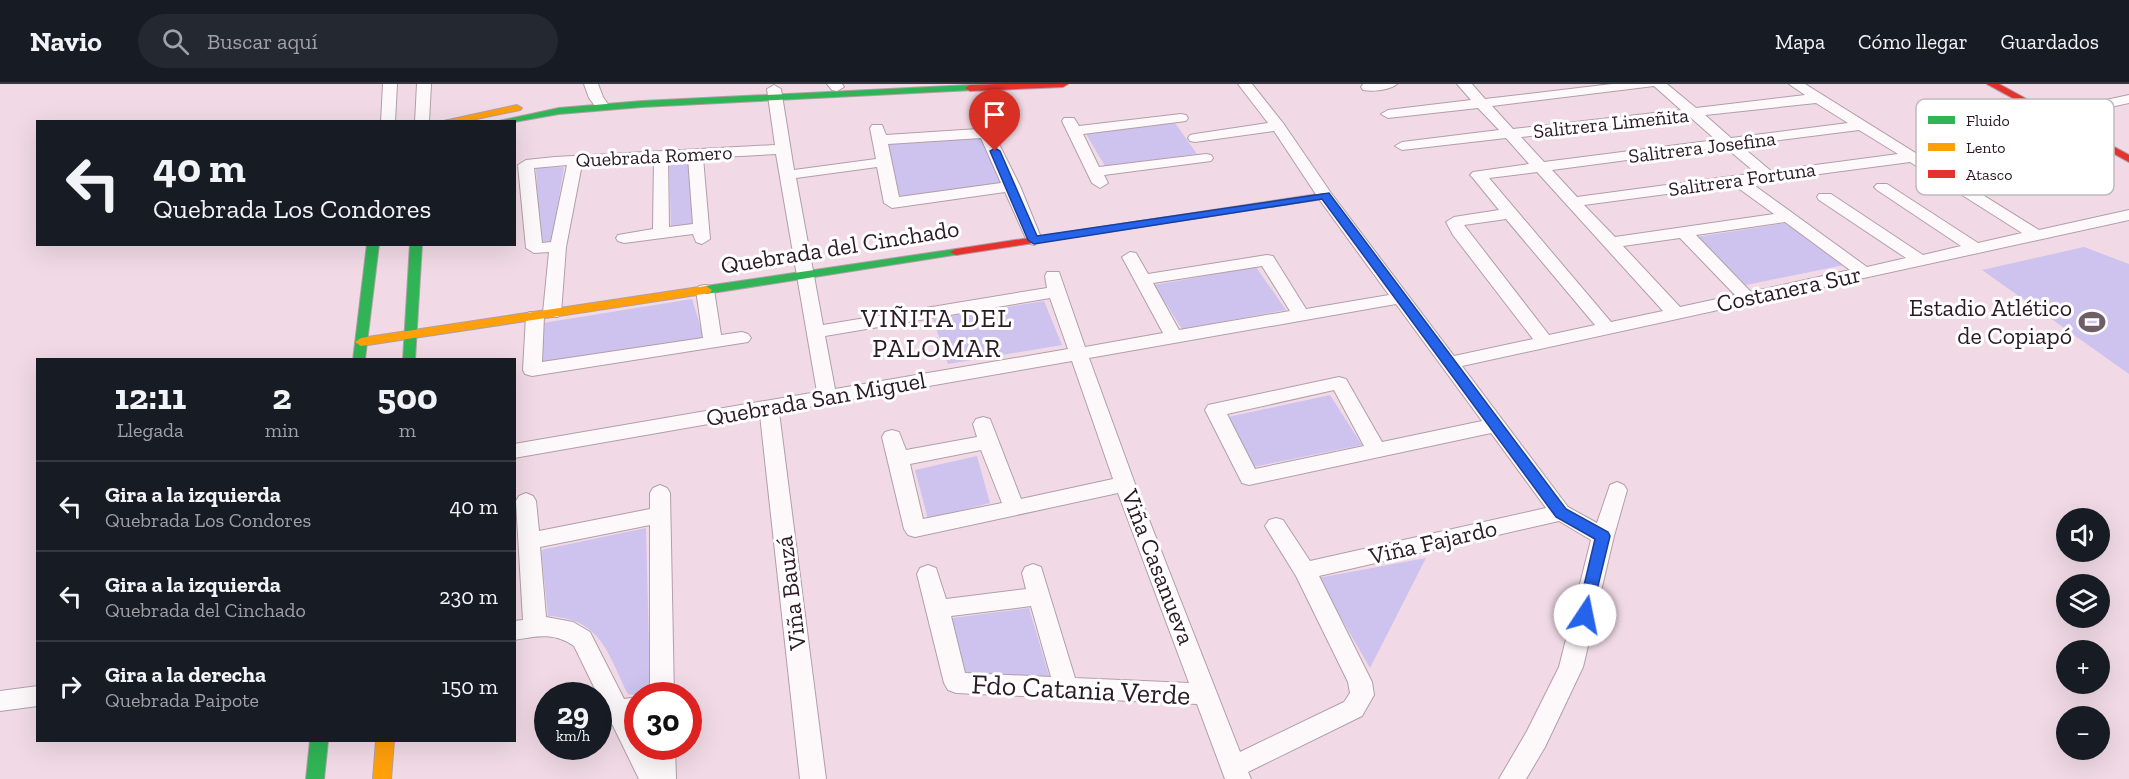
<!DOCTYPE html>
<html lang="es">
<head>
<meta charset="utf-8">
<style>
  body { margin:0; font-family:"Zilla Slab",serif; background:#242831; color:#f1f3f6; height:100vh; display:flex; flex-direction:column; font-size:22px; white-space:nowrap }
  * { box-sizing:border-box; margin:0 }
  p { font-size:20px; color:#9ea1a6 }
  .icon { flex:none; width:33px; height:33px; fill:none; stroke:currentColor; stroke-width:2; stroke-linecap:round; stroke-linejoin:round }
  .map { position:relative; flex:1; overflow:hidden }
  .side { position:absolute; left:36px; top:274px; width:480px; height:384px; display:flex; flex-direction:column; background:#171b24; border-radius:0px; box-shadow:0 6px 24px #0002 }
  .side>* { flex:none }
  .top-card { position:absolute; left:36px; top:36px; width:480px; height:126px; border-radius:0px; box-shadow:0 6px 24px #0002; background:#171b24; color:#f1f3f6; overflow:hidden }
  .tools { position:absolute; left:2056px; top:424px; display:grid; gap:12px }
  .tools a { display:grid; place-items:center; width:54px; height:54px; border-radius:50%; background:#171b24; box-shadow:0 6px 24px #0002; font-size:30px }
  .speed { position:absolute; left:534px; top:598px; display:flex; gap:12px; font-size:30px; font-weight:700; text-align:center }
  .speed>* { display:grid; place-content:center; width:78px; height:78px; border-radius:50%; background:#171b24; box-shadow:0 6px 24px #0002; line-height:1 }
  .speed small { font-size:15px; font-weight:400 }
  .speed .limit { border:9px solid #d22; background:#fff; color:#111 }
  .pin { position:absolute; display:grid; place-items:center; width:51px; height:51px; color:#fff; margin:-62px -26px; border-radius:50% 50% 50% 0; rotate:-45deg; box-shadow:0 0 6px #0007 }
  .pin .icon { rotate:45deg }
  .me { position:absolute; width:66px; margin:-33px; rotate:11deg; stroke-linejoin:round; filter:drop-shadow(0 0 4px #0008) }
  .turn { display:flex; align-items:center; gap:21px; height:126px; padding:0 18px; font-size:27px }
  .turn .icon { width:78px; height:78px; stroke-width:2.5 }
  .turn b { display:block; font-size:42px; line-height:51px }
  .eta { display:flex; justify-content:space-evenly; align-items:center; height:102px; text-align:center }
  .eta b { font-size:36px; font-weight:700; line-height:42px }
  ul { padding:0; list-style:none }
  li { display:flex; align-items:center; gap:18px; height:90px; padding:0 18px; border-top:2px solid #363941 }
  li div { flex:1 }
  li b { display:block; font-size:22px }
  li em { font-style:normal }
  header { display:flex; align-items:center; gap:36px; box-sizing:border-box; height:84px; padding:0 30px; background:#171b24; border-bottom:2px solid #363941 }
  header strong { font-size:28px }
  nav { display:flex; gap:33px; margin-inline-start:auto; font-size:21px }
  .search { width:420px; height:54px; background:#242831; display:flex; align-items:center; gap:15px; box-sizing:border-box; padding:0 21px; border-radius:33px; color:#9ea1a6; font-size:22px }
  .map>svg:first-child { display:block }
</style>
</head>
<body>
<header>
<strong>Navio</strong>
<div class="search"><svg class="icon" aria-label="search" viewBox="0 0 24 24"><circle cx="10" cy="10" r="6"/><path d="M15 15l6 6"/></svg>Buscar aquí</div>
<nav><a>Mapa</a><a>Cómo llegar</a><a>Guardados</a></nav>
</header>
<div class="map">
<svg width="2129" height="695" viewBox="0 0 2129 695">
  <rect width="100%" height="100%" fill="#f1dae6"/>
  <path fill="#cec2ef" d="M1175,39L1197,70L1105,82L1086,50Z
    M979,54L985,56L1003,93L1001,99L907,113L898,111L886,62L893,58Z
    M689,76L693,141L671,144L669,78Z
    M564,83L552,156L545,162L540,160L536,84Z
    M1786,139L1844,181L1746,201L1696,153Z
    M2084,163L2129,180V290L1982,186Z
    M1256,183L1286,226L1182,245L1154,201Z
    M692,215L704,254L541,280L543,239Z
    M1044,217L1062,261L948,280L933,235Z
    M1330,311L1362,361L1253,383L1228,333Z
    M977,372L990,419L928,435L915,386Z
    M646,444L650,603L639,612L628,610C607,569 602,535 548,532L541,466Z
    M1426,474L1370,584L1318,494Z
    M1029,524L1050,595L964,591L952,534Z"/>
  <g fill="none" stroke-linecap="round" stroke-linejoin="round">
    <g stroke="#b19ea8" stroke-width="2">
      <path id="street" d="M383,0H397L395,38H381Z
        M417,0H431L429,38H415Z
        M584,0H598L603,13L610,23L608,26H598L589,14Z
        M827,0H842L844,3L837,7L832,6Z
        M1238,0H1252L1283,39L1331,109L1454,272L1533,255L1453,151L1446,138L1454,133L1499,126L1473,94L1470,91L1473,88L1529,80L1506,54L1402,66L1395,62L1402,58L1499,46L1478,24L1388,34L1381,30L1388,26L1471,16L1457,0H1472L1485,15L1612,0H1667L1696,24L1805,11L1789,0H1805L2039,146L2129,126V136L1462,282L1568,423L1597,439L1610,401L1617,398L1624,401L1627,406L1614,452L1583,583L1545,663L1526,695H1499L1527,647L1559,583L1591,456L1559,437L1319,492L1372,598L1374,611L1362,632L1248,688L1251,695H1225L1197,620L956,609L948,606L944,599L917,490L920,484L928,481L936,484L946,515L1026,505L1022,489L1025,483L1033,480L1041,483L1075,594L1189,599L1118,409L915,453L908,451L904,445L882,353L885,348L892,346L899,348L906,366L977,353L973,340L976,335L983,333L990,335L1021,415L1113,395L1072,277L779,328L826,695H800L760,331L514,374V360L817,308L776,70L703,74L710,155L702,160L696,158L693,150L624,159L618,157L616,154L618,151L653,145L654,76L582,80L566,163L561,229L558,233H546L543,229L549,168L534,169L526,164L518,81L526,76L555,73L775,61L767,5L774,1L781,5L794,86L876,75L870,44L872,41H882L886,51L978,45L975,39L977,36H987L1020,102L1042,156L1034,161L1028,159L1005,108L892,124L884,119L877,83L796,94L823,241L1047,204L1045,192L1047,188H1059L1085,263L1163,249L1122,173L1130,168L1136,169L1148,190L1267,171L1273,172L1306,225L1389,211L1319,115L1274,47L1195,58L1190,57L1188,54L1190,51L1195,50L1268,39ZM1654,2L1681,26L1513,45L1492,22ZM1816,19L1848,39L1731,54L1705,31ZM1690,33L1716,56L1544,78L1521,53ZM1859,46L1898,70L1771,87L1740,61ZM981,54L1001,99L899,113L888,60ZM1725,63L1756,89L1577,113L1552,86ZM688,74L693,140L669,143L668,75ZM1910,78L2022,149L1978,159L1887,100H1877L1874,103L1877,106L1961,162L1923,171L1831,110H1819L1817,113L1819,116L1906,174L1867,183L1751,99ZM567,81L551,158L542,159L534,84ZM1537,88L1663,227L1611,238L1489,94ZM1734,101L1774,130L1615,153L1584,121ZM1506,135L1595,241L1549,251L1464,141ZM1785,138L1850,186L1751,208L1696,151ZM1680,154L1735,211L1680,223L1623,162ZM1262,182L1290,227L1179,246L1153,199ZM1050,214L1068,265L835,305L825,252ZM1396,220L1482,337L1382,358L1346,295L1339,293L1208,321L1205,326L1242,399L1249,401L1491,349L1546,424L1310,477L1283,436L1276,434L1269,436L1265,442L1296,492L1348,598L1350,609L1344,618L1240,668L1135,400L1089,274ZM1334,306L1364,362L1255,385L1227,330ZM981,366L1002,419L923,435L910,380ZM1031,522L1051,593L965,589L951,532Z
        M1363,0H1397C1390,6 1373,8 1363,6L1361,3Z
        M2129,11V19L2051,36L2044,32L2046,29Z
        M1181,30L1186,31L1188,34L1186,37L1083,50L1099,83L1206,70L1211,71L1213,74L1211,77L1104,91L1108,99L1100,104L1092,99L1062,37L1064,34H1074L1079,42Z
        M705,201L711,202L714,206L721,251L742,248L748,250L751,254L748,258L532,292L525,290L523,286L526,232L529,228H541L544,232L542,278L703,254L696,206L699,202Z
        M660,401L667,404L670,409L674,612H650V441L540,463L546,533L573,538L590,548L624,615L638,613V634H634L638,641V663H649L651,667V663H675L676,695H639L574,562C554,548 537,552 514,556V537L523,536L516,417L519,412L526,409L533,412L536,417L539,447L650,425V409L653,404Z
        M38,602V622L0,627V607Z"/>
    </g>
    <g stroke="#b19ea8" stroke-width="2">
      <path id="fast" d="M970,1L973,2V6L642,23L559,30L514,38H494L559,24L642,17Z
        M367,160H379L365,275L353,276Z
        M410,160H422L415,276H403Z
        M956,165L960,166V170L706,210L700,206L706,202Z
        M310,657H328L324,695H306Z"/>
    </g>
    <g stroke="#b19ea8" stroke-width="2">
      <path id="slow" d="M517,21L522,24L520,26L462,38H439Z
        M706,202L712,206L710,209L361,262L355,258L361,254Z
        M376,657H394L391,695H373Z"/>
    </g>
    <g stroke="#b19ea8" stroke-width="2">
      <path id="jam" d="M997,0H1068L1063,3L970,7L965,4L970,1Z
        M1987,0H1999L2129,71V78Z
        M1325,109L1329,110V114L956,171L950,168L956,165Z"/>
    </g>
    <use href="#street" fill="#fdf9fb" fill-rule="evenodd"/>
    <use href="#fast" fill="#30b455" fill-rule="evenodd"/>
    <use href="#slow" fill="#ff9f0a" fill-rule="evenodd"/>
    <use href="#jam" fill="#e5322d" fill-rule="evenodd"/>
  </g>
  <path fill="#2563eb" stroke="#184099" stroke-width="1.5" d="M995,64L1000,67L1037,152L1329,109L1566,425L1608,448L1610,452L1590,535L1585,537L1579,535L1577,531L1595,455L1556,433L1322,115L1034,160L1028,156L990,67Z"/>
  <defs>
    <g id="stadium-bare" transform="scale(2.07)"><path d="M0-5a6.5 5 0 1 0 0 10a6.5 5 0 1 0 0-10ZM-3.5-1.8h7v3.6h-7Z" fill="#705d67" stroke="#fff" stroke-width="2.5" paint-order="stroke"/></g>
  </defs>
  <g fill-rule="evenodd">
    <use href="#stadium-bare" x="2092" y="238"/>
  </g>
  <g text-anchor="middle" stroke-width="6" stroke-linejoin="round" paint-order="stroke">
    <g font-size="20" fill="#2b1923" stroke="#fff">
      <text transform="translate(1611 39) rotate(-6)" y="7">Salitrera Limeñita</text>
      <text transform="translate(1702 63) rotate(-7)" y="7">Salitrera Josefina</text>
      <text transform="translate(654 72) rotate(-3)" y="7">Quebrada Romero</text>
      <text transform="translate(1742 95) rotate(-8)" y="7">Salitrera Fortuna</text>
    </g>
    <g font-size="24" fill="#2b1923" stroke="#fff">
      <text transform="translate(840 163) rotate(-9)" y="8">Quebrada del Cinchado</text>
      <text transform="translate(1789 205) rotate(-12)" y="8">Costanera Sur</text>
      <text transform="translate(816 315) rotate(-10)" y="8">Quebrada San Miguel</text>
      <text transform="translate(1433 458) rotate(-13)" y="8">Viña Fajardo</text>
      <text transform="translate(1158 483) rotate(69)" y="8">Viña Casanueva</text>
      <text transform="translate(791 509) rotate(-97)" y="8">Viña Bauzá</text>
    </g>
    <g font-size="24" fill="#2b1923" stroke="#fff" text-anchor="end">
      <text x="2072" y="232">Estadio Atlético<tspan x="2072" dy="28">de Copiapó</tspan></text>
    </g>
    <g font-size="26" letter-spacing="1.5" fill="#2b1923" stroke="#fff">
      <text x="937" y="243">VIÑITA DEL<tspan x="937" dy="30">PALOMAR</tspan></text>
    </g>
    <g font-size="28" fill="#2b1923" stroke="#fff">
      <text transform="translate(1081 605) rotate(3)" y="10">Fdo Catania Verde</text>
    </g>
  </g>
  <rect x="1916" y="15" width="198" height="96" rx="9" fill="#fff" stroke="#bfbabd" stroke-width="1.5"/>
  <rect x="1928" y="32" width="27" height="8" fill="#30b455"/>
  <rect x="1928" y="59" width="27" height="8" fill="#ff9f0a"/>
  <rect x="1928" y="86" width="27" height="8" fill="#e5322d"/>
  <g font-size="16" fill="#2b1923">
    <text x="1966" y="42">Fluido</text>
    <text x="1966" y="69">Lento</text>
    <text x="1966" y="96">Atasco</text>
  </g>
</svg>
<div class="tools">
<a><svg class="icon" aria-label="sound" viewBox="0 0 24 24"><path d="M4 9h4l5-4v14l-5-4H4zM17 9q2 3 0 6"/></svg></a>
<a><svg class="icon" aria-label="layers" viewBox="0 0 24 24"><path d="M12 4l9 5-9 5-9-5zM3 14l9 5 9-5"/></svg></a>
<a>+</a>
<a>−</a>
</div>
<div class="speed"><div>29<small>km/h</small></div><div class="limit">30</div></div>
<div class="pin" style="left:995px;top:67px;background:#d93025"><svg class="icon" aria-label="arrive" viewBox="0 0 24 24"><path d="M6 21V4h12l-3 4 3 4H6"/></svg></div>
<svg class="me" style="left:1585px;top:531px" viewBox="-20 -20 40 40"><circle r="19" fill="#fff"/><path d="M0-13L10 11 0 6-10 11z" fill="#2563eb"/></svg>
<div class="top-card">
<div class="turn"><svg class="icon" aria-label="left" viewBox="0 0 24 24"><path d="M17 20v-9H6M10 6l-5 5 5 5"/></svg><div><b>40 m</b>Quebrada Los Condores</div></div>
</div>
<section class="side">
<div class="eta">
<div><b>12:11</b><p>Llegada</p></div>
<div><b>2</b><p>min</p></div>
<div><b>500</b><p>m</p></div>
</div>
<ul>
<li><svg class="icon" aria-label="left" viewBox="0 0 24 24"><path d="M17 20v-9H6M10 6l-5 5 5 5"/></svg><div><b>Gira a la izquierda</b><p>Quebrada Los Condores</p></div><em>40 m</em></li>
<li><svg class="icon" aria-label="left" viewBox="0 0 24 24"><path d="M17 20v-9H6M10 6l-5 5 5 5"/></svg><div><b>Gira a la izquierda</b><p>Quebrada del Cinchado</p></div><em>230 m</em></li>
<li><svg class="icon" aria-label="right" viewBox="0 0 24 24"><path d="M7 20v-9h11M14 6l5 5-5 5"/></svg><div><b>Gira a la derecha</b><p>Quebrada Paipote</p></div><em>150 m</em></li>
</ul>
</section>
</div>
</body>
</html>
